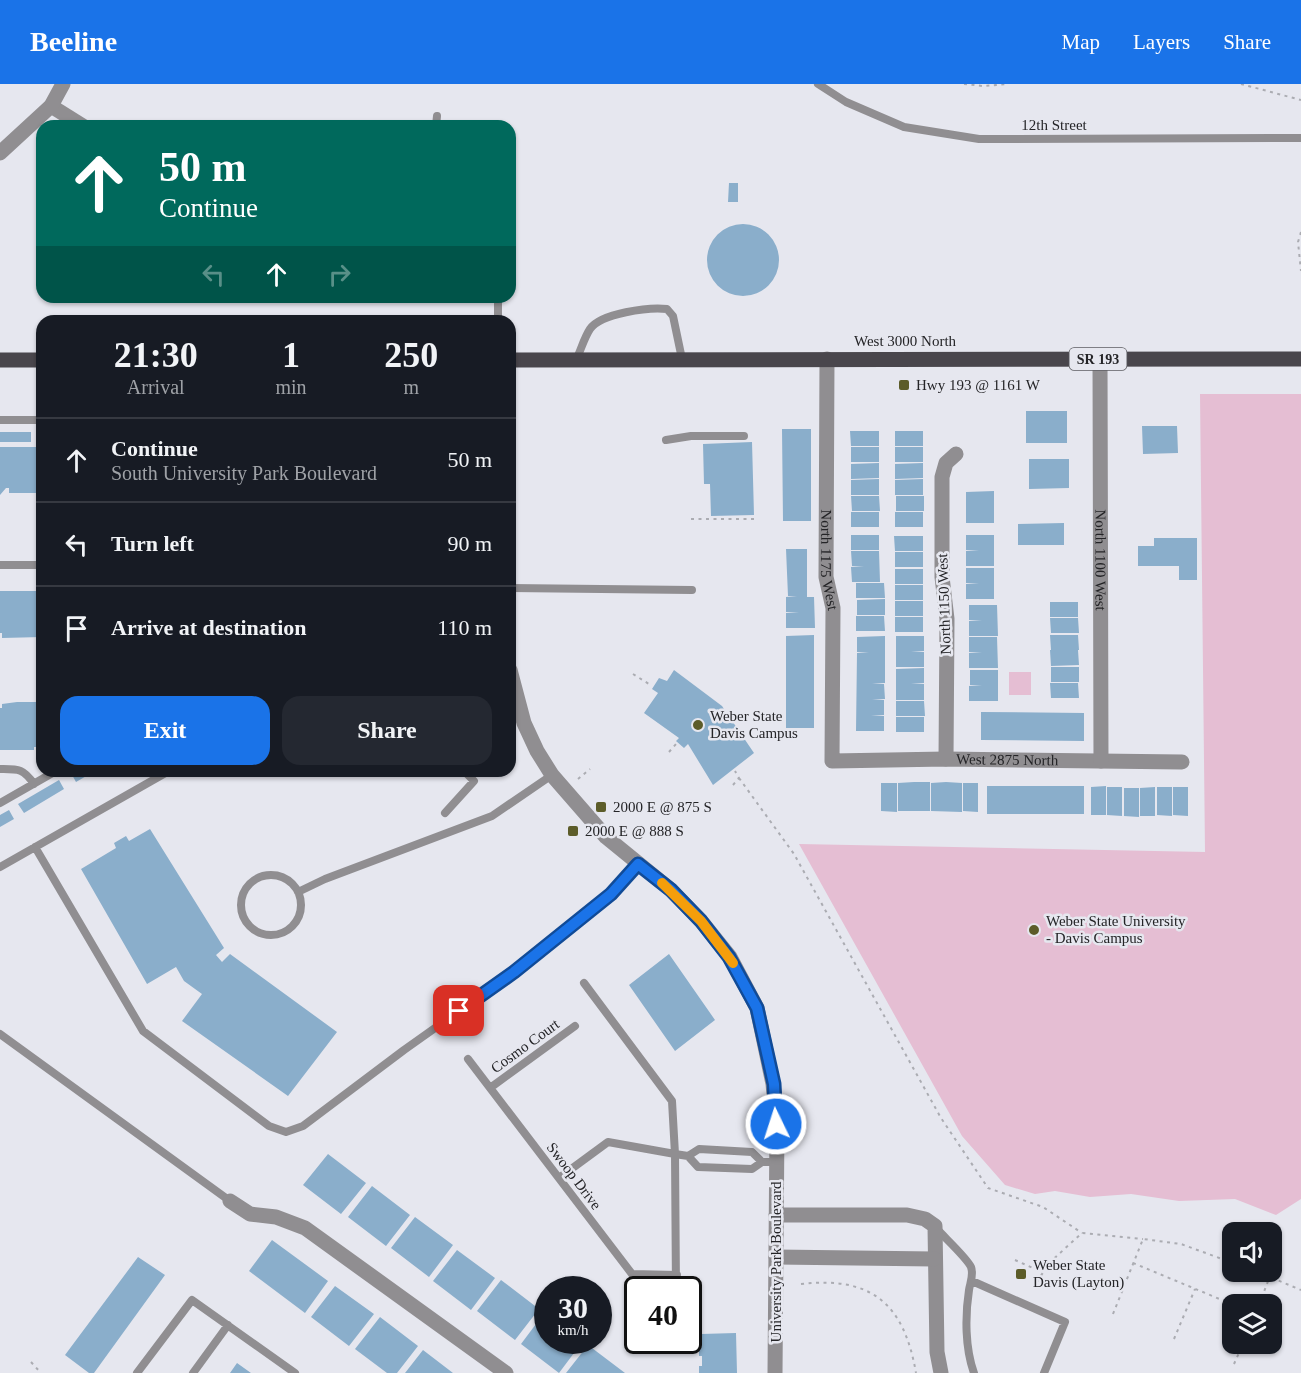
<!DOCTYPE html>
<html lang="en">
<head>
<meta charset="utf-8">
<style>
  body { margin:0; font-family:Georgia,serif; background:#242831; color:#f1f3f6; height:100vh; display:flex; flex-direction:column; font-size:22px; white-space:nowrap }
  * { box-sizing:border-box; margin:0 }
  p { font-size:20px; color:#9ea1a6 }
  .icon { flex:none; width:33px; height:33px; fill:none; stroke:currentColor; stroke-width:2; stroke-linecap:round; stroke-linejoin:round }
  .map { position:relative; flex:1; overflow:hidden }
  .panel { position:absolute; left:36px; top:231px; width:480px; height:462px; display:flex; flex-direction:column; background:#171b24; border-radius:18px; box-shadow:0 2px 4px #0004 }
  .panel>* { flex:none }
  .hud { position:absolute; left:36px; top:36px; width:480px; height:183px; border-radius:18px; box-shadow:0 2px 4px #0004; background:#00695c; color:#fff; overflow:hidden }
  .tools { position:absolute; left:1222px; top:1138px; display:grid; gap:12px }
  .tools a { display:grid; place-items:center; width:60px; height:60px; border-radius:12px; background:#171b24; box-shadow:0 2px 4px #0004; font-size:30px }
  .speed { position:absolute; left:534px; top:1192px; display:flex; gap:12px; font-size:30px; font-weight:700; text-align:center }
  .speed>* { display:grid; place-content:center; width:78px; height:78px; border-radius:50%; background:#171b24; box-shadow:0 2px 4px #0004; line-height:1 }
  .speed small { font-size:15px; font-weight:400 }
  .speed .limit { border:3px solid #111; border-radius:9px; background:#fff; color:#111 }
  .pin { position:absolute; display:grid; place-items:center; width:51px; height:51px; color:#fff; margin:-26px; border-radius:12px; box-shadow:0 3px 9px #0006 }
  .me { position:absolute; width:66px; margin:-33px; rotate:356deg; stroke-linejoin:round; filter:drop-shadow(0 0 4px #0008) }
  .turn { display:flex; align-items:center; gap:21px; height:126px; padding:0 24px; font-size:27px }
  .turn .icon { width:78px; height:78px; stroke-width:2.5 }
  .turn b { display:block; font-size:42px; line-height:51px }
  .lanes { display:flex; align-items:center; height:57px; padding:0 24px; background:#0003; justify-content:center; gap:30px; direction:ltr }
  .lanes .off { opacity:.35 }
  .eta { display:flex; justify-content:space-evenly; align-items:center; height:102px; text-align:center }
  .eta b { font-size:36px; font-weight:700; line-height:42px }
  .button { display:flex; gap:12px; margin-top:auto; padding:12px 24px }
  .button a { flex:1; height:69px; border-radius:18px; background:#1a73e8; color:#fff; font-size:24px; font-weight:700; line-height:69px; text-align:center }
  .button a+a { background:#242831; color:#f1f3f6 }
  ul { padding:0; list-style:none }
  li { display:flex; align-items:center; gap:18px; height:84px; padding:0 24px; border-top:2px solid #363941 }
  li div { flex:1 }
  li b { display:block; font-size:22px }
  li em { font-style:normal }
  header { display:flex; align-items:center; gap:36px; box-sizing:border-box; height:84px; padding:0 30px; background:#1a73e8; color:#fff }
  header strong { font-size:28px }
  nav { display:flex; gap:33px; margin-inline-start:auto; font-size:21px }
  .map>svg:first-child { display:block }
</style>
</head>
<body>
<header>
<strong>Beeline</strong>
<nav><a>Map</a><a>Layers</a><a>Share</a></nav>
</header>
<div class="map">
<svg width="1301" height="1289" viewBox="0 0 1301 1289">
  <rect width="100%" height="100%" fill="#e6e7ef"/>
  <path fill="#e5bed3" d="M1200,310H1301V1115L1276,1131L1235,1115L1179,1117L1131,1110L1090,1113L1055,1107L1035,1110L1005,1101L962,1052L799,760L1205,768Z
    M1009,588H1031V611H1009Z"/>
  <path fill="#8aaecb" d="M729,99H738V118H728Z
    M707 176a36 36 0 1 1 72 0a36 36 0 1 1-72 0Z
    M1026,327H1067V359H1026Z
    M1142,342H1177L1178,369L1143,370Z
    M782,345H811V437H783Z
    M850,347H879V362H851Z
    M895,347H923V362H895Z
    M0,348H31V358H0Z
    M752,358L754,431L711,432L710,400H704L703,360Z
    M0,363H42V409H9V404H6L0,411Z
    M851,363H879V378H851Z
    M895,363H923V378H895Z
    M1029,375H1069V404L1029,405Z
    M879,379V394L851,395V380Z
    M923,379V394L895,395V380Z
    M879,395V411H851V396Z
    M923,395V411H895V396Z
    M994,407V439H966V423H979H966V408Z
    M851,412H879L880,427H852Z
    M896,412H924V427H896Z
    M851,428H879V443H851Z
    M895,428H923V443H895Z
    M1064,439V461H1018V440Z
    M851,451H879V466H851Z
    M966,451H994V482H966V467L979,466H966Z
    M894,452H923V467H895Z
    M1154,454H1197V496H1179V482H1138V462H1154Z
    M786,465H807V513H814L815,544H786V529L799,528H786V513L797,512H788Z
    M851,467H879L880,498H852L851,483L864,482H852Z
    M895,468H923V483H895Z
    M966,484H994V515H966V500L979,499H966Z
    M895,485H923V500H895Z
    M856,499H884L885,514H856Z
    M895,501H923V516H895Z
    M0,507H42V553L2,554V549H0Z
    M885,515V531H857V516Z
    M895,517H923V532H895Z
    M1050,518H1078V533H1050Z
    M969,521H997L998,552H969V537L982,536H969Z
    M856,532H884L885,547H856Z
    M895,533H923V548H895Z
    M1050,534H1078L1079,549H1051Z
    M814,551V644H786V552Z
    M1050,551H1078L1079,566H1051Z
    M885,552V599H872L884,600L885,615H872L884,616V631H871L884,632V647H856L857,569H869L857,568V553Z
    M896,552H924V567L911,568H924V583H896Z
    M969,553H997L998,584H969V569L982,568H969Z
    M1050,566H1078L1079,581L1051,582Z
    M1051,583H1079V598H1051Z
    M924,584V599L911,600H924V616H896V585Z
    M674,586L722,622L754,669L713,701L688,660L684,664L676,657L679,654L644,629L658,609L652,605L659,594L667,597Z
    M970,586H998V617H969V602L982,601H970Z
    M1050,599H1078L1079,614H1051Z
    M896,617H924L925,632H896Z
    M17,618H42V663H34V666H0V624H2V620Z
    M981,628L1084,629V657L981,656Z
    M896,633H924V648H896Z
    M75,687H95L76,698L71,689Z
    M59,696L64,705L24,729L18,720Z
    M914,698H930V727H898V699Z
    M946,698L962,699V728L931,727V699Z
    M881,699H897V728L881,727Z
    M963,699H978V728L963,727Z
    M987,702H1084V730H987Z
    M1106,702V731H1091V703Z
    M1107,703H1122V732L1107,731Z
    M1155,703V732H1140V704Z
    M1157,703H1172V732L1157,731Z
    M1173,703H1188V732L1173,731Z
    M1124,704H1139V733L1124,732Z
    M9,726L14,735L0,743V731Z
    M150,745L224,864L216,871L222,878L230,870L337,948L288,1012L182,937L202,910L184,897L176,883L147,900L81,785L116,764L114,759L126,752L129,757Z
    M669,870L715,936L675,967L629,901Z
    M328,1070L366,1099L341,1130L303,1101Z
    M372,1102L410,1131L386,1162L348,1133Z
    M415,1133L453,1161L429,1193L391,1164Z
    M272,1156L328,1197L305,1229L249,1187Z
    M457,1166L495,1194L471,1226L433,1197Z
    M138,1173L165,1191L94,1289H89L65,1271Z
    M501,1196L539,1225L515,1256L477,1227Z
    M335,1202L374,1230L349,1262L311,1233Z
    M545,1228L548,1230V1257H583L559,1289L521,1260Z
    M380,1233L418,1262L397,1289H387L355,1265Z
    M736,1249L737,1289H699V1282H702V1272H699V1257H702L701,1250Z
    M588,1261L625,1289H566Z
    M423,1266L453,1289H405Z
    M237,1279L251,1289H230Z"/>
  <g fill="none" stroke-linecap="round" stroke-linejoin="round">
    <path stroke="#abacb2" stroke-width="2" stroke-dasharray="3 4.5" stroke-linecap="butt" d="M964,0L983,2L1008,0
      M1241,0L1301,16
      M1301,148L1298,158L1301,187
      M691,435H755
      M633,590L649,600
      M669,668L676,660
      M739,694L794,770L941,1034L988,1104L1043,1123L1082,1149
      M578,695L590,685
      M733,701L739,694L735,687
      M1015,1176L1042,1188
      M1133,1179L1234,1221
      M1258,1188L1301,1206
      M1037,1198L1049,1179L1082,1149L1143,1155
      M801,1200C871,1192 904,1219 916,1289
      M1259,1221L1270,1192
      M1113,1230L1143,1155L1181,1160L1233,1179
      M1174,1255L1195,1205
      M31,1278L41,1289
      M1234,1280L1243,1260"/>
    <path stroke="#908e91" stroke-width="8" d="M818,0L846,18L904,43L979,55L1301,54
      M436,42L437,32
      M498,213V237
      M576,276C581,266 584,254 590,245C601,229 649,223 667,225L673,232L682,275
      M0,336H42
      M666,356L691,352H744
      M0,481H42
      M510,504L692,506
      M0,685C18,685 23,684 34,700
      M0,719L56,687
      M445,729L474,697L464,687
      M35,763L143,947L269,1042L286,1048L303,1042L404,966L514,888L611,810L638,780
      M0,783L169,687
      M241 821a30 30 0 1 1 60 0a30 30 0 1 1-60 0Z
      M298,808L325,795L492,732L552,691
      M584,899L672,1017L675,1070L688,1072L699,1065L752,1068L762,1078
      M0,950L230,1117
      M468,975L632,1190L677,1191
      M490,1004L575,942
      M688,1072L698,1083L752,1085L762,1078H777
      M559,1094L608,1058L675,1070L676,1206
      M937,1145C944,1153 967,1174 971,1183C974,1191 970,1199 969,1206C965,1232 965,1264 974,1289
      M972,1197L1065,1238L1044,1289
      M137,1289L192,1216L295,1289
      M193,1289L228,1241"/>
    <g stroke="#908e91" stroke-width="15">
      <path d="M51,22L83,42"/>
      <path d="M0,69L51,22L63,0"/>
      <path id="s1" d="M827,275L826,493L833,524L832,677L946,675L1182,678"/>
      <path id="s2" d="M1100,275L1101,677"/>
      <path d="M946,675L947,535L942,493V393L946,379L956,370"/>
      <path d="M230,1117L250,1130L276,1133L305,1144L506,1289"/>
      <path d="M776,1131H907L925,1135L935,1142L937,1268L941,1289"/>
      <path d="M776,1173L934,1175"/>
    </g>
    <path stroke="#908e91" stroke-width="15" d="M510,586L524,639L537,667L552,691L606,753L671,806L701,837L730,873L757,924L773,1000L777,1041L775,1289"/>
    <path stroke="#49464c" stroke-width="15" d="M0,276H42
      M510,276L1301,275"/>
  </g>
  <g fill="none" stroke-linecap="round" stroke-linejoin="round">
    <g stroke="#114b97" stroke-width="15">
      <path id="route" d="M459,927L514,888L611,810L638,780L671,806L701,837L729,873L757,924L774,1000L776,1040"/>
    </g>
    <use href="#route" stroke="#1a73e8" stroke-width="10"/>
    <path stroke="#f59e0b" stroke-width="10" d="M662,799L701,837L733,879"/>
  </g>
  <g fill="#5c5c29" stroke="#e6e7ef" stroke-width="2">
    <rect x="898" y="295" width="12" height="12" rx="3"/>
    <circle cx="698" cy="641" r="6"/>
    <rect x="595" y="717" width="12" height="12" rx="3"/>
    <rect x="567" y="741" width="12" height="12" rx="3"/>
    <circle cx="1034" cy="846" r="6"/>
    <rect x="1015" y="1184" width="12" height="12" rx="3"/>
  </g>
  <g text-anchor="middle" stroke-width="5" stroke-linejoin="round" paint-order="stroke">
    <rect fill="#e6e7ef" stroke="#5e5e63" stroke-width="1.5" x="1069.5" y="264" width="57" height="22" rx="4.5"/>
    <g font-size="14" font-weight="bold" fill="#242427">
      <text x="1098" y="280">SR 193</text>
    </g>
    <g font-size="15" fill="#242427" stroke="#e6e7ef">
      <text x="1054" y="46">12th Street</text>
      <text x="905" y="262">West 3000 North</text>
      <text dy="5" stroke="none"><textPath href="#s1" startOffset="201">North 1175 West</textPath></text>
      <text dy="5" stroke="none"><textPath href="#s2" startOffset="201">North 1100 West</textPath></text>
      <text transform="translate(944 520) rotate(-92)" y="5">North 1150 West</text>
      <text dy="5" stroke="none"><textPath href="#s1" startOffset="578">West 2875 North</textPath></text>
      <text transform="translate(525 962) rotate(-36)" y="5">Cosmo Court</text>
      <text transform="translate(574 1092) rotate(53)" y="5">Swoop Drive</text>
      <text transform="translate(776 1178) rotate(-90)" y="5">University Park Boulevard</text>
    </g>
    <g font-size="15" fill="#242427" stroke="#e6e7ef" text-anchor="start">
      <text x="916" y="306">Hwy 193 @ 1161 W</text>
      <text x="710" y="637">Weber State<tspan x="710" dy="17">Davis Campus</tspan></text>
      <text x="613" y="728">2000 E @ 875 S</text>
      <text x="585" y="752">2000 E @ 888 S</text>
      <text x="1046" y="842">Weber State University<tspan x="1046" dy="17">- Davis Campus</tspan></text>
      <text x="1033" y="1186">Weber State<tspan x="1033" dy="17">Davis (Layton)</tspan></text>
    </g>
  </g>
</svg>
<div class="tools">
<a><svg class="icon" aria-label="sound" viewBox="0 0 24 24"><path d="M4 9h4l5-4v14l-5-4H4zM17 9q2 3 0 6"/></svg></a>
<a><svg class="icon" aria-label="layers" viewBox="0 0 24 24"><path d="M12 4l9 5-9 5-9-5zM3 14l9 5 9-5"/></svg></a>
</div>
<div class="speed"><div>30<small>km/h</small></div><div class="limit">40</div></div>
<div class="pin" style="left:459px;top:927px;background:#d93025"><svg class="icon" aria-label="arrive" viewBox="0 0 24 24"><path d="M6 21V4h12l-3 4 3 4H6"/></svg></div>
<svg class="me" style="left:776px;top:1040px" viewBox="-20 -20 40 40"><circle r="17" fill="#1a73e8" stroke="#fff" stroke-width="3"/><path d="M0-11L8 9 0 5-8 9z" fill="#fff"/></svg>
<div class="hud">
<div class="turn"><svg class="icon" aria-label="ahead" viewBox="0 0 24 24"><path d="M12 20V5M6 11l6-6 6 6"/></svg><div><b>50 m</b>Continue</div></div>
<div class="lanes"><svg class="icon off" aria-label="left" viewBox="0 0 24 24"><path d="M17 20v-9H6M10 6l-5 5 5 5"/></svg><svg class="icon" aria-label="ahead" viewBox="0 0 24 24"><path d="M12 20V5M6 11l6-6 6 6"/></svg><svg class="icon off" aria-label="right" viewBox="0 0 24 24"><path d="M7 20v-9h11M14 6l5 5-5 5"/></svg></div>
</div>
<section class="panel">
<div class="eta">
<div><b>21:30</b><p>Arrival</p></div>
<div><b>1</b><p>min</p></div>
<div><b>250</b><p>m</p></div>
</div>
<ul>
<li><svg class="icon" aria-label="ahead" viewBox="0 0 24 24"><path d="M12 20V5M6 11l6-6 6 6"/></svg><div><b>Continue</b><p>South University Park Boulevard</p></div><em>50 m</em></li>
<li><svg class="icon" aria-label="left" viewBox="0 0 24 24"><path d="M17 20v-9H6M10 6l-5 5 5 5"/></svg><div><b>Turn left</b></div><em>90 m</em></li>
<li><svg class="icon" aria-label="arrive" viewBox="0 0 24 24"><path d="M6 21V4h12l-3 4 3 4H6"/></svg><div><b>Arrive at destination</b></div><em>110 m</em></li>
</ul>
<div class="button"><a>Exit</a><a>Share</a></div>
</section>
</div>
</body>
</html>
